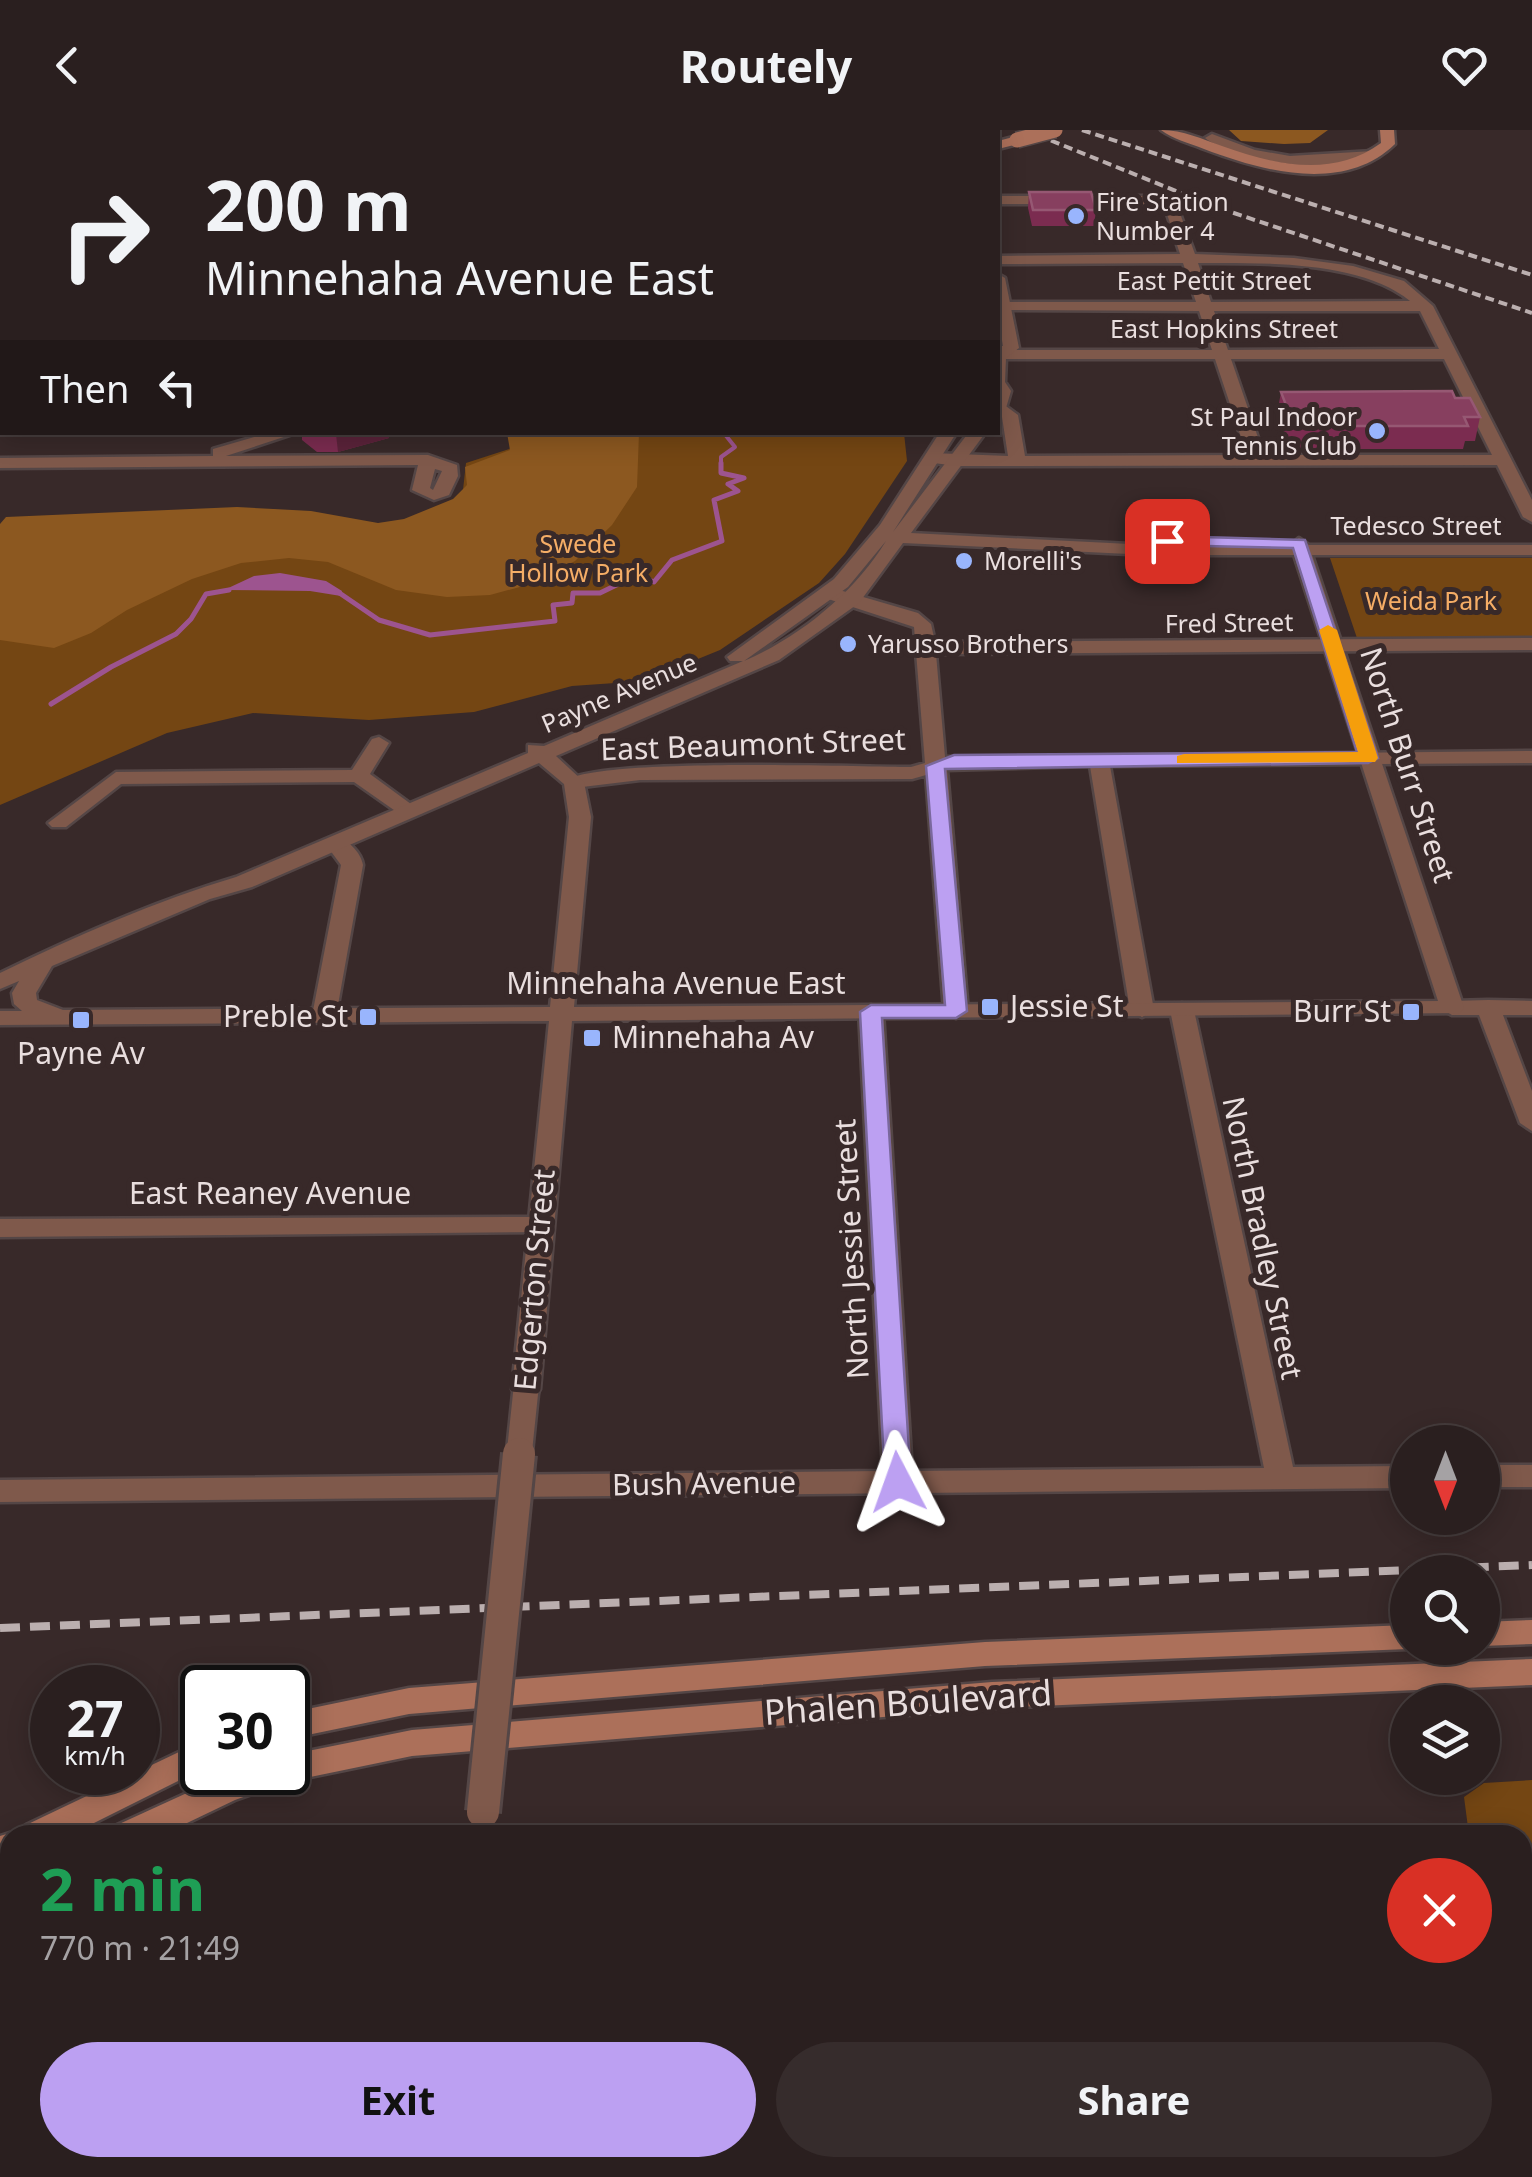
<!DOCTYPE html>
<html lang="en">
<head>
<meta charset="utf-8">
<style>
  body { margin:0; font-family:"Noto Sans",sans-serif; background:#362c2c; color:#f1f3f6; height:100vh; display:flex; flex-direction:column; font-size:38px; white-space:nowrap }
  * { box-sizing:border-box; margin:0 }
  p { font-size:32px; color:#a5a2a4 }
  .icon { flex:none; width:55px; height:55px; fill:none; stroke:currentColor; stroke-width:2; stroke-linecap:round; stroke-linejoin:round }
  .map { position:relative; flex:1; overflow:hidden }
  .details { position:absolute; left:0px; top:1695px; width:1532px; height:352px; display:flex; flex-direction:column; background:#2a1f1f; border-radius:30px 30px 0 0; box-shadow:0 5px 25px #0003,0 0 0 2px #463d3d }
  .details>* { flex:none }
  .hud { position:absolute; left:0px; top:0px; width:1000px; height:305px; box-shadow:0 5px 25px #0003,0 0 0 2px #463d3d; background:#2a1f1f; color:#f1f3f6; overflow:hidden }
  .needle { width:65px; rotate:180deg }
  .fabs { position:absolute; left:1390px; top:1295px; display:grid; gap:20px }
  .fabs a { display:grid; place-items:center; width:110px; height:110px; border-radius:50%; background:#2a1f1f; box-shadow:0 5px 25px #0003,0 0 0 2px #463d3d; font-size:50px }
  .speed { position:absolute; left:30px; top:1535px; display:flex; gap:20px; font-size:50px; font-weight:700; text-align:center }
  .speed>* { display:grid; place-content:center; width:130px; height:130px; border-radius:50%; background:#2a1f1f; box-shadow:0 5px 25px #0003,0 0 0 2px #463d3d; line-height:1 }
  .speed small { font-size:25px; font-weight:400 }
  .speed .limit { border:5px solid #111; border-radius:15px; background:#fff; color:#111 }
  .pin { position:absolute; display:grid; place-items:center; width:85px; height:85px; color:#fff; margin:-42px; border-radius:20px; box-shadow:0 5px 15px #0006 }
  .me { position:absolute; width:110px; margin:-55px; rotate:356deg; stroke-linejoin:round; filter:drop-shadow(0 0 8px #0008) }
  .turn { display:flex; align-items:center; gap:35px; height:210px; padding:0 40px; font-size:45px }
  .turn .icon { width:130px; height:130px; stroke-width:2.5 }
  .turn b { display:block; font-size:70px; line-height:85px }
  .then { display:flex; align-items:center; height:95px; padding:0 40px; background:#0003; gap:20px; font-size:38px }
  .round { display:grid; place-items:center; flex:none; width:105px; height:105px; border-radius:52px; background:#362c2c }
  .headline { display:flex; align-items:center; justify-content:space-between; height:170px; padding:0 40px }
  h1 { font-size:60px; font-weight:700; line-height:75px; color:#1e9e55 }
  .button { display:flex; gap:20px; margin-top:auto; padding:20px 40px }
  .button a { flex:1; height:115px; border-radius:60px; background:#bca0f2; color:#111; font-size:40px; font-weight:700; line-height:115px; text-align:center }
  .button a+a { background:#362c2c; color:#f1f3f6 }
  header { display:flex; justify-content:space-between; align-items:center; height:130px; padding:0 40px; background:#2a1f1f; font-size:45px; font-weight:700 }
  .map>svg:first-child { display:block }
</style>
</head>
<body>
<header><svg class="icon" aria-label="back" viewBox="0 0 24 24"><path d="M15 5l-7 7 7 7"/></svg>Routely<svg class="icon" aria-label="heart" viewBox="0 0 24 24"><path d="M12 20l-8-8c-3-5 5-10 8-4 3-6 11-1 8 4z"/></svg></header>
<div class="map">
<svg width="1532" height="2047" viewBox="0 0 1532 2047">
  <rect width="100%" height="100%" fill="#382929"/>
  <path fill="#744613" d="M506,303H904L907,331L845,424L819,453L720,520L644,551L572,556L474,582L369,590L253,583L167,603L0,675V419L393,398L462,369L466,333L515,317Z
    M1330,428H1532V511L1359,514Z
    M1532,1650V2031H1523L1522,1705H1469L1464,1667L1484,1653Z"/>
  <path fill="#8c5820" d="M1229,0H1328L1310,13L1284,14L1241,11Z
    M507,303H639L637,357L612,395L575,431L527,455L490,465L447,467L396,460L328,432L289,428L241,433L192,449L127,480L91,503L54,518L0,510V394L6,387L237,377L311,381L378,393L404,389L453,369L467,355L465,337L510,320Z"/>
  <path fill="#9d548f" d="M280,443L326,451L342,461L341,466L310,461L224,460L254,446Z"/>
  <g fill="none" stroke-linecap="round" stroke-linejoin="round">
    <path stroke="#9d548f" stroke-width="4" d="M721,336V327L735,317L723,302"/>
    <path stroke="#9d548f" stroke-width="5" d="M338,462L379,490L430,505L555,491L553,475L572,473L573,463H600L637,445L654,452L672,430L722,411L714,370L738,361L728,354L744,348L721,343V333
      M51,574L111,537L176,504L191,489L206,464L229,460"/>
    <g stroke="#544646" stroke-width="5">
      <path id="minor" d="M1212,4L1255,20L1290,26L1373,21L1380,25C1345,47 1238,33 1205,8Z
        M0,44H2V52H0Z
        M998,66H1145L1178,78L1195,124L1294,128L1353,136L1404,151L1433,176L1532,370V392L1523,387L1497,335L957,336L926,332L924,328L932,323L1008,326L1002,287L998,283L999,271L1018,285L1025,326L1247,325L1215,229H998L1000,220H1212L1199,181L998,180V174L1003,172H1196L1183,133L998,134V126L1180,124L1167,84L1143,74H998ZM1198,133C1261,133 1360,130 1410,171L1211,172ZM1214,181H1420L1439,219L1228,220ZM1231,229H1444L1492,325H1264Z
        M271,302H299L226,326L428,325L457,335L458,346L449,365L434,370L412,360L418,335L0,338V328L213,326V319ZM435,339L442,341L433,360L430,358Z
        M829,457L918,483L931,494L935,512L1532,508V520L936,524L945,627L1532,621V633L1110,636L1154,880L1142,887L1130,880L1090,636L947,640L968,881L956,888L944,881L926,645L912,649L640,650L574,658L564,652C590,627 858,637 911,637L925,633L914,497L822,467L820,463Z
        M379,607L389,613L370,644L415,677L419,681L415,685H401L354,652L121,654L66,697H52L48,693L116,642L352,640L372,609Z
        M335,706C347,709 361,722 363,735L336,886L324,893L312,886L341,735L324,712Z
        M1488,870L1532,871V885H1503L1532,961V1001L1520,993L1479,885H1452L1440,878L1452,871Z
        M1182,873L1194,880L1293,1337L1408,1336V1358L0,1372V1350L883,1341L859,882L871,875L883,882L912,1341L1264,1338L1170,880Z
        M540,1087L549,1090L553,1096L549,1102L0,1107V1089Z
        M1482,1335H1532V1357H1482Z"/>
    </g>
    <g stroke="#544646" stroke-width="5">
      <path id="tertiary" d="M0,23L2,24V33H0Z
        M998,144L1005,148L1019,218L1006,228L1005,252L1011,261L1006,278L998,283V216H1003L998,187Z
        M940,302H957L893,402L969,302H986L911,403L1149,415H1291L1299,408L1309,415H1532V425H1312L1464,878L1460,883L572,891L540,1259L536,1266H516L512,1259L549,891L0,895V881H22L14,874L12,863L19,851L0,859V843C76,806 155,771 236,747L528,623V615L544,616L743,531H730L727,527L834,449L880,395ZM886,411C855,462 800,507 744,531L848,457ZM903,413L1149,425H1294L1438,871L574,877L591,687L584,652L556,626L779,530L859,473ZM539,633L564,654L569,687L550,877L63,880L37,870L36,863L52,836L210,769L252,757Z
        M430,2038H466L465,2047H429Z"/>
    </g>
    <g stroke="#544646" stroke-width="5">
      <path id="secondary" d="M1161,0C1184,0 1201,9 1222,16C1275,35 1333,48 1381,13L1380,0H1394L1395,14C1344,64 1262,41 1204,19C1189,13 1173,9 1161,0Z
        M1017,6L1024,10L1022,13L998,19V11Z
        M1532,1490V1514L1482,1516V1492Z
        M1408,1495V1518H1413L1408,1519L985,1536L409,1584L288,1609V1583L409,1558L985,1512Z
        M1532,1529V1555L992,1578L412,1626L286,1652L235,1670L162,1705H113L117,1695L224,1646L235,1642H288V1625L412,1600L992,1552Z
        M202,1611V1639L70,1705H22L26,1695Z
        M10,1703L16,1705H10V1732L0,1735V1706Z
        M10,1749V1780L0,1784V1753Z"/>
    </g>
    <g stroke="#544646" stroke-width="5">
      <path id="primary" d="M304,0H324L326,2H306Z
        M338,0H357L359,2H340Z
        M2,259V269L0,270V260Z"/>
    </g>
    <g stroke="#544646" stroke-width="35">
      <path id="motorway" d="M496,2L504,0
        M671,2L696,0"/>
    </g>
    <use href="#minor" fill="#7f594b" fill-rule="evenodd"/>
    <use href="#tertiary" fill="#7f594b" fill-rule="evenodd"/>
    <use href="#secondary" fill="#ac705a" fill-rule="evenodd"/>
    <use href="#primary" fill="#ce8265" fill-rule="evenodd"/>
    <use href="#motorway" stroke="#ee926e" stroke-width="30"/>
    <path stroke="#bbafaf" stroke-width="4" stroke-dasharray="9 5" stroke-linecap="butt" d="M1025,0L1213,76L1532,183
      M1082,0L1532,145"/>
    <path stroke="#bbafaf" stroke-width="8" stroke-dasharray="20 10" stroke-linecap="butt" d="M0,1498L1532,1435"/>
    <g stroke="#544646" stroke-width="30" stroke-linecap="butt">
      <path id="tertiary-bridge-far1" d="M519,1326L526,1259"/>
    </g>
    <g stroke="#544646" stroke-width="38" stroke-linecap="butt">
      <path id="tertiary-bridge" d="M483,1682L519,1324"/>
    </g>
    <g stroke="#544646" stroke-width="18" stroke-linecap="butt">
      <path id="secondary-bridge" d="M1017,10L1055,0"/>
    </g>
    <use href="#tertiary-bridge-far1" stroke="#7f594b" stroke-width="25"/>
    <use href="#tertiary-bridge" stroke="#7f594b" stroke-width="32"/>
    <use href="#secondary-bridge" stroke="#ac705a" stroke-width="15"/>
  </g>
  <path fill="#7b2c50" d="M1029,62L1096,80L1094,96H1032L1028,78Z
    M1281,262L1455,268L1480,287L1475,311H1465L1463,319H1290L1277,284Z
    M302,302H389V308L338,322H317L302,310Z"/>
  <path fill="#5b233a" d="M342,302H389V308L338,322L336,304Z"/>
  <path fill="#873f5f" stroke="#965873" stroke-width="2.5" d="M1029,62H1091L1096,80H1033Z
    M1452,261L1455,268H1470L1480,287H1464L1468,296H1294L1281,262Z
    M313,302H342L315,304Z"/>
  <path fill="#bca0f2" stroke="#7a689d" stroke-width="2.5" d="M1167,406L1305,410L1378,628L1368,633L945,639L967,881L956,888H882L911,1352L907,1358H889L885,1352L860,882L871,875H945L926,636L954,625L1357,622L1293,418L1161,415L1159,411Z"/>
  <path fill="#f59e0b" d="M1328,495L1337,500L1378,628L1375,632L1177,633V626L1184,624L1358,622L1319,500Z"/>
  <g fill="#99b5fd" stroke="#382929" stroke-width="4">
    <circle cx="1076" cy="86" r="10"/>
    <circle cx="1377" cy="301" r="10"/>
    <circle cx="964" cy="431" r="10"/>
    <circle cx="848" cy="514" r="10"/>
    <rect x="980" y="867" width="20" height="20" rx="5"/>
    <rect x="1401" y="872" width="20" height="20" rx="5"/>
    <rect x="358" y="877" width="20" height="20" rx="5"/>
    <rect x="71" y="880" width="20" height="20" rx="5"/>
    <rect x="582" y="898" width="20" height="20" rx="5"/>
  </g>
  <g text-anchor="middle" stroke-width="10" stroke-linejoin="round" paint-order="stroke">
    <g font-size="25" fill="#e9dede" stroke="#382929" text-anchor="start">
      <text x="1096" y="81">Fire Station<tspan x="1096" dy="29">Number 4</tspan></text>
      <text x="1357" y="296" text-anchor="end">St Paul Indoor<tspan x="1357" dy="29">Tennis Club</tspan></text>
      <text x="984" y="440">Morelli's</text>
      <text x="868" y="523">Yarusso Brothers</text>
    </g>
    <g font-size="25" fill="#e9dede" stroke="#382929">
      <text x="1214" y="160">East Pettit Street</text>
      <text x="1224" y="208">East Hopkins Street</text>
      <text x="1416" y="405">Tedesco Street</text>
      <text transform="translate(1229 493) rotate(-1)" y="9">Fred Street</text>
      <text transform="translate(619 563) rotate(-23)" y="9">Payne Avenue</text>
    </g>
    <g font-size="25" fill="#f5ad66" stroke="#382929">
      <text x="578" y="423">Swede<tspan x="578" dy="29">Hollow Park</tspan></text>
      <text x="1431" y="480">Weida Park</text>
    </g>
    <g font-size="30" fill="#e9dede" stroke="#382929">
      <text transform="translate(753 615) rotate(-2)" y="10">East Beaumont Street</text>
      <text transform="translate(1407 635) rotate(72)" y="10">North Burr Street</text>
      <text x="676" y="864">Minnehaha Avenue East</text>
      <text x="270" y="1074">East Reaney Avenue</text>
      <text transform="translate(1262 1108) rotate(78)" y="10">North Bradley Street</text>
      <text transform="translate(852 1119) rotate(-93)" y="10">North Jessie Street</text>
      <text transform="translate(535 1150) rotate(-85)" y="10">Edgerton Street</text>
      <text transform="translate(704 1354) rotate(-1)" y="10">Bush Avenue</text>
    </g>
    <g font-size="30" fill="#e9dede" stroke="#382929" text-anchor="start">
      <text x="1010" y="887">Jessie St</text>
      <text x="1391" y="892" text-anchor="end">Burr St</text>
      <text x="348" y="897" text-anchor="end">Preble St</text>
      <text x="612" y="918">Minnehaha Av</text>
      <text x="81" y="934" text-anchor="middle">Payne Av</text>
    </g>
    <g font-size="35" fill="#e9dede" stroke="#382929">
      <text transform="translate(908 1573) rotate(-4)" y="12">Phalen Boulevard</text>
    </g>
  </g>
</svg>
<div class="fabs">
<a><svg class="needle" viewBox="-14 -14 28 28"><path d="M0-13l5 13h-10z" fill="#e53935"/><path d="M0 13l5-13h-10z" fill="#a5a2a4"/></svg></a>
<a><svg class="icon" aria-label="search" viewBox="0 0 24 24"><circle cx="10" cy="10" r="6"/><path d="M15 15l6 6"/></svg></a>
<a><svg class="icon" aria-label="layers" viewBox="0 0 24 24"><path d="M12 4l9 5-9 5-9-5zM3 14l9 5 9-5"/></svg></a>
</div>
<div class="speed"><div>27<small>km/h</small></div><div class="limit">30</div></div>
<div class="pin" style="left:1167px;top:411px;background:#d93025"><svg class="icon" aria-label="arrive" viewBox="0 0 24 24"><path d="M6 21V4h12l-3 4 3 4H6"/></svg></div>
<svg class="me" style="left:898px;top:1352px" viewBox="-20 -20 40 40"><path d="M0-17L14 15 0 8-14 15z" fill="#bca0f2" stroke="#fff" stroke-width="4"/></svg>
<div class="hud">
<div class="turn"><svg class="icon" aria-label="right" viewBox="0 0 24 24"><path d="M7 20v-9h11M14 6l5 5-5 5"/></svg><div><b>200 m</b>Minnehaha Avenue East</div></div>
<div class="then">Then<svg class="icon" aria-label="left" viewBox="0 0 24 24"><path d="M17 20v-9H6M10 6l-5 5 5 5"/></svg></div>
</div>
<section class="details">
<div class="headline"><div><h1>2 min</h1><p>770 m · 21:49</p></div><a class="round" style="background:#d93025;color:#fff"><svg class="icon" aria-label="close" viewBox="0 0 24 24"><path d="M6 6l12 12M18 6L6 18"/></svg></a></div>
<div class="button"><a>Exit</a><a>Share</a></div>
</section>
</div>
</body>
</html>
